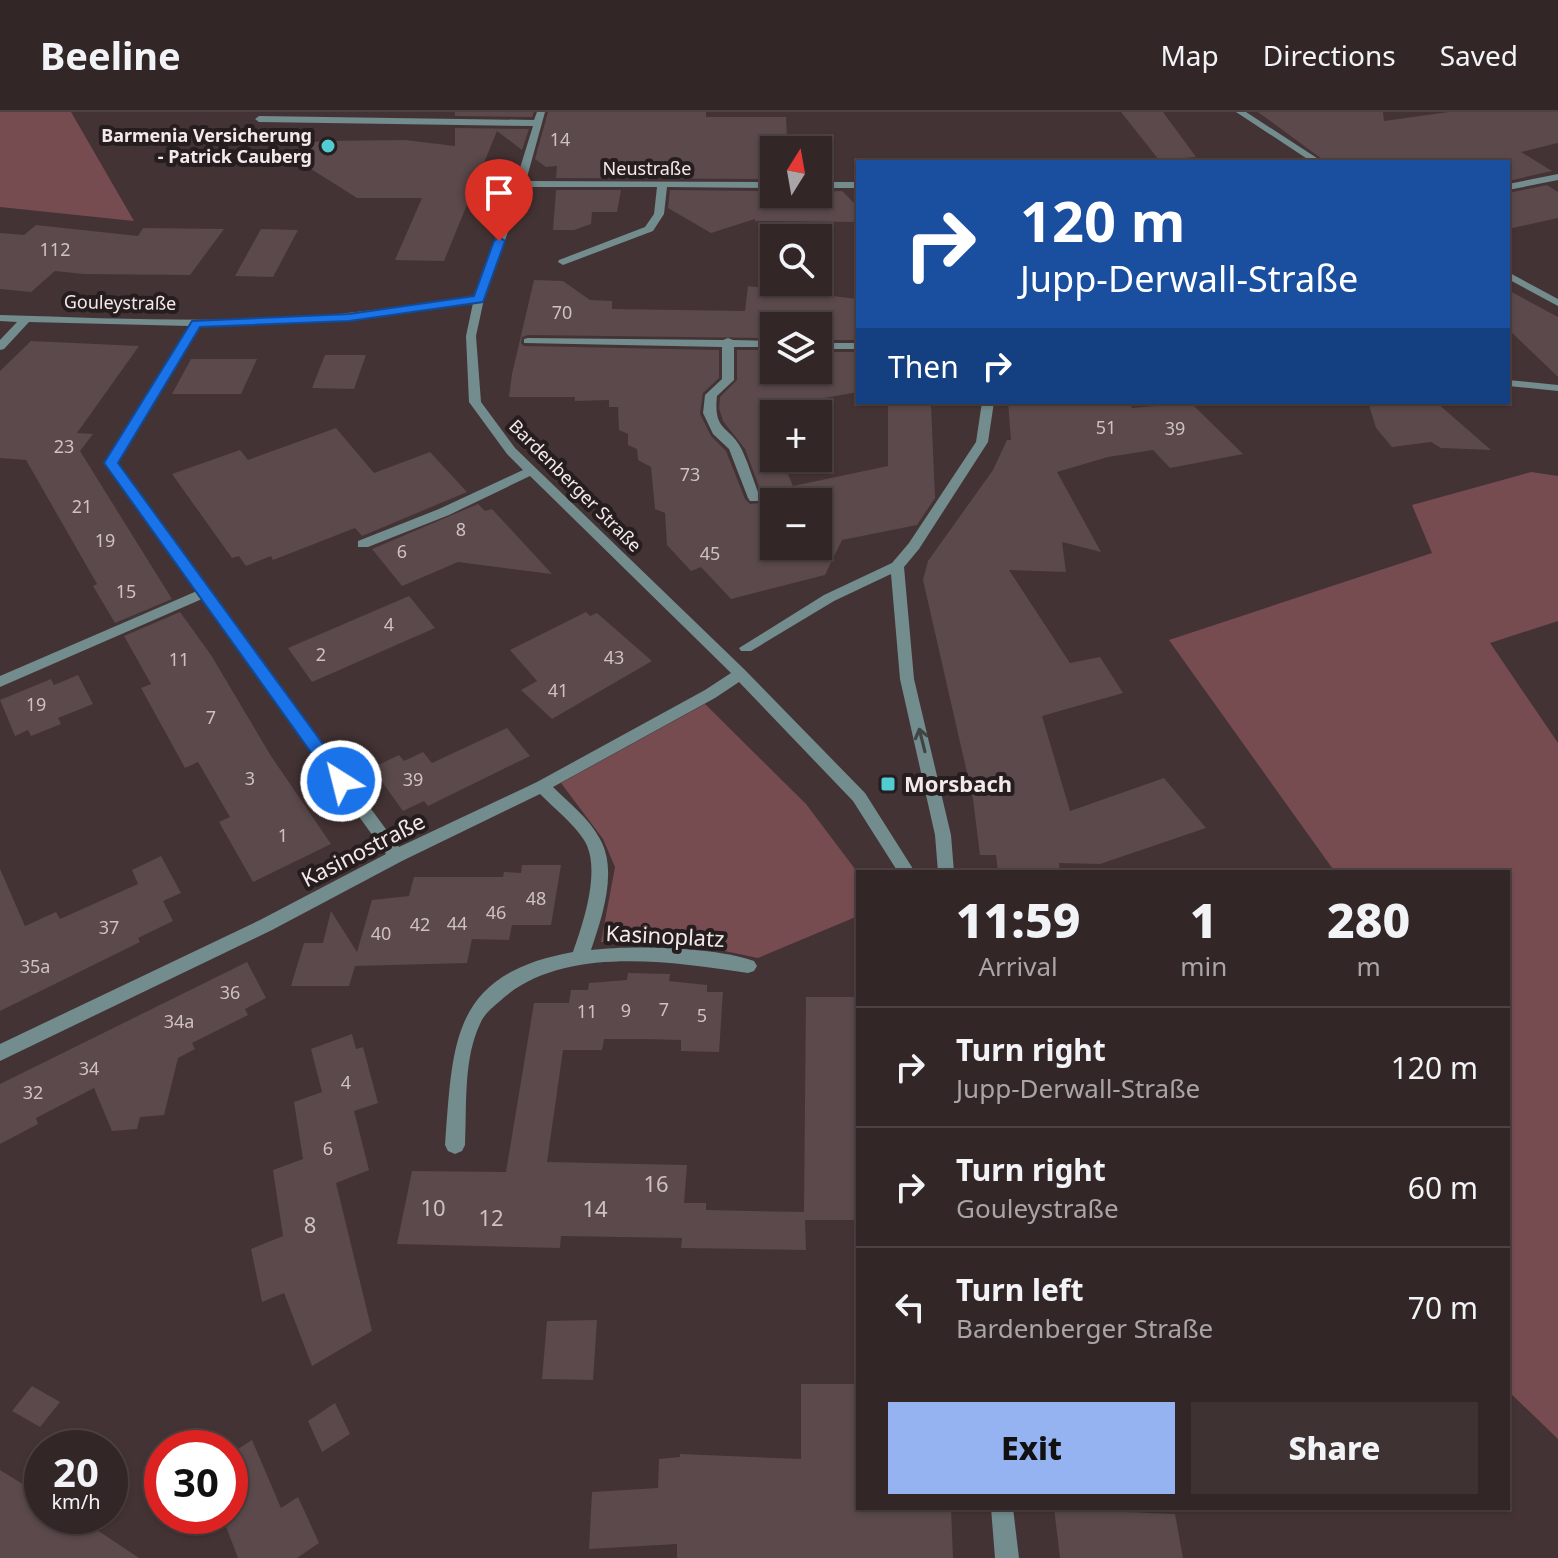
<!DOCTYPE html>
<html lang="en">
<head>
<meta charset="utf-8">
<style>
  body { margin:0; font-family:"Noto Sans",sans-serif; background:#3e3233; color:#f1f3f6; height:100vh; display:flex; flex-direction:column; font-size:30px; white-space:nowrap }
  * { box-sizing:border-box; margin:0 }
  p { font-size:26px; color:#a9a5a7 }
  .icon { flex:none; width:44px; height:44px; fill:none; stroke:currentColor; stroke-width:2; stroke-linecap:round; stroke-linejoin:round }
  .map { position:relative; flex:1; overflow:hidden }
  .panel { position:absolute; left:856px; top:758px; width:654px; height:640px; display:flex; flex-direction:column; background:#332627; border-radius:0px; box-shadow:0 2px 6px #0004,0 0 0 2px #4e4344 }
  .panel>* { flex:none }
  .guide { position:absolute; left:856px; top:48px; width:654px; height:244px; border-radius:0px; box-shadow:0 2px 6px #0004,0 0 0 2px #4e4344; background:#1a4fa0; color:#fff; overflow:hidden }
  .needle { width:52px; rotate:11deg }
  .buttons { position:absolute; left:760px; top:24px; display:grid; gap:16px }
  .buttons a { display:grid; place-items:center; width:72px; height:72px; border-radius:0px; background:#332627; box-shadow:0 2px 6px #0004,0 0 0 2px #4e4344; font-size:40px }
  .speed { position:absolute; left:24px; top:1318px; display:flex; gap:16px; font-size:40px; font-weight:700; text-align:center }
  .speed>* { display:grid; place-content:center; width:104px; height:104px; border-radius:50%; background:#332627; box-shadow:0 2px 6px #0004,0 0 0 2px #4e4344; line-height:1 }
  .speed small { font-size:20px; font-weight:400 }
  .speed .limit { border:12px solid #d22; background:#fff; color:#111 }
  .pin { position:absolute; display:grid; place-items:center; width:68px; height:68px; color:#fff; margin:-82px -34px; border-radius:50% 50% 50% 0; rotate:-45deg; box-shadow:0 0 8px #0007 }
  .pin .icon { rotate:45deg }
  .me { position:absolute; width:88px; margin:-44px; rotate:324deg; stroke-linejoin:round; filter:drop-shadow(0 0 6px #0008) }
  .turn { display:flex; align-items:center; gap:28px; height:168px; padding:0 32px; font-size:36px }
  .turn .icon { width:104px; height:104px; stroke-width:2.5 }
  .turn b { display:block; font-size:56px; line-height:68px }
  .then { display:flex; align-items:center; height:76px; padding:0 32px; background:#0003; gap:16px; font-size:30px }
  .eta { display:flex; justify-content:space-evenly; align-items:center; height:136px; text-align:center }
  .eta b { font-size:48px; font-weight:800; line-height:56px }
  .button { display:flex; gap:16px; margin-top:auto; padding:16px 32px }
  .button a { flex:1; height:92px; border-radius:0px; background:#95b2f1; color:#111; font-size:32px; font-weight:800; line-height:92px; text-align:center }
  .button a+a { background:#3e3233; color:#f1f3f6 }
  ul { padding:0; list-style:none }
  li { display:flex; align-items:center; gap:24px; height:120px; padding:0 32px; border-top:2px solid #4e4344 }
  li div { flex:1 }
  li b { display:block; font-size:30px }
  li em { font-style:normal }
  header { display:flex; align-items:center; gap:48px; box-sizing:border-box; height:112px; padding:0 40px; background:#332627; border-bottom:2px solid #4e4344 }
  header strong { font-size:38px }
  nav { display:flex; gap:44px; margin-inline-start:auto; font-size:28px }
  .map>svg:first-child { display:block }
</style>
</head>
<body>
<header>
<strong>Beeline</strong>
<nav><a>Map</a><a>Directions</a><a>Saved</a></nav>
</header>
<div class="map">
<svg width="1558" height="1446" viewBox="0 0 1558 1446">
  <rect width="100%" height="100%" fill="#443334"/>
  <path fill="#764c51" d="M0,0H71L134,109L0,95Z
    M1531,360L1558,364V509L1490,531L1558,631V1327L1508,1279V760H1335L1169,528L1432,441L1412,393Z
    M705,592L806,692L858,761V804L758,846L696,833L601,830L615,755L603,727L561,671Z"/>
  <path fill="#5b494b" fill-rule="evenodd" d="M455,0H534L532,5L455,4Z
    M548,0H706V5H786L787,26L799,38H774V67L556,66L557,54L546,55L535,47Z
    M1121,0H1163L1196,45L1159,48Z
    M1258,0H1383L1384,9L1449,0H1558V31L1521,40L1552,59L1508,69V50H1326Z
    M455,16L529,17L522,38L497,19L444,149L395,148L422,86H357L300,50L312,30L325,29L405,28L455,34Z
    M1547,73L1558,80V106L1508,117V81Z
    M556,78H621L617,100H592L591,112L574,118H553Z
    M670,78L774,79V82L842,79L858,95V110L755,109V107L711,121L668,96Z
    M36,113L138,124L143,116L224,117L190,163L83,162L55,159L31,180L0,177V121L24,123Z
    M261,117L298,118L273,165L235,164Z
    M534,168L563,169L590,188L612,189V197L745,199L748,174L858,187V228H818V214H774V226L528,223L522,225L521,231L524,234L719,238V266L703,281L700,302L711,324L726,339L745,387L750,392L760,391L763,385L745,337L723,309L719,296L720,285L737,268V238H774V258H818V240H858V280L797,291L787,295L790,302H765L774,330V346H781L793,374L888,354V291L931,293L935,386L917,413L842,428L825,463L731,487L701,455L691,459L667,433L665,401L655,397L651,355L638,348L637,337L628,333V322L619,318L618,295H609V288L575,289V285H509L512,262ZM774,390H818V434H774Z
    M1508,178L1558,205V265L1508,217Z
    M31,229L139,234L77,321L93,322L80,339L172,487L115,511L93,474L97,472L26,348L0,346V259Z
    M325,243H366L354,277L312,276Z
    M191,247H257L241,282H172Z
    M1008,290H1129L1132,296L1191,291L1243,342L1170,356L1153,338L1108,345L1057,360L1101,440L1062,430L1066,460L1009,458L1070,551L1100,545L1123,581L1042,604L1070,699L1164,666L1206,716L1100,752L1059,751L1060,760H998L996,743H980L973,687L923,468L928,449L993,358L1007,328H1011Z
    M1368,290H1436L1491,338L1441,336L1431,330L1392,335L1376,316Z
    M336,316L374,361L430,340L467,380L362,424L355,416L273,448L271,444L246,454L239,444L232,446L172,362L240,338L248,348Z
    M478,392L485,399L492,397L552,462L458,450L402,474L372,437Z
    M409,484L435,516L312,570L288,536Z
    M180,500L211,543L271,644L331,732L253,770L219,710L230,705L198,650L185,656L141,576L151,572L124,524Z
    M586,500L590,504L597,501L652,549L552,607L521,578L537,569L510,538Z
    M78,563L93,592L58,606L61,612L31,624L28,618L15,624L0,588L51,567L54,573Z
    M507,616L530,644L428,694L424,689L403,699L372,656L399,643L404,649L423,640L432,651Z
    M161,744L181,781L163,789L173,809L138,826L140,830L0,899V757L25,814L56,800L60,807L138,772L132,758Z
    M522,753H561L551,813H512L509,828L472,827L467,851L355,854L349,874H291L304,831H323L331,799L357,840L372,788L409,784L414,765H503L504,760L521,761Z
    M247,850L266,886L245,897L248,903L192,931L195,937L178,946L164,1003L140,1005L137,1017L112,1019L94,976L36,1006L38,1012L0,1032V972Z
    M628,861L670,862L669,869L707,873V880H723L719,940L681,939V928L643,927H604L602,938H563L547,1050L687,1053L684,1091H706V1098L804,1100L806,885H856L858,1108H805L806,1138L681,1136L682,1126L561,1124L560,1136L397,1132L412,1059L506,1060L534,891H569L571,878H588L589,871L627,868Z
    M352,922L356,937L363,935L378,991L354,999L369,1058L336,1071L372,1219L312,1254L284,1181L262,1190L251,1137L283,1124L273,1058L303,1047L294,990L322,980L311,937Z
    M597,1208L593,1268L542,1267L547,1209Z
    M801,1272H858V1396H951L953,1446H677V1432L589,1437L592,1380L658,1376L659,1347L680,1345V1342L801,1347Z
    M32,1274L60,1290L40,1315L12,1299Z
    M335,1291L350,1322L322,1340L308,1309Z
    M252,1328L281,1396L298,1385L319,1431L297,1446H238L222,1404H230V1342Z
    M0,1358L42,1384V1404H76L139,1446H0Z
    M1054,1396H1127V1400L1175,1402L1183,1446H1060Z"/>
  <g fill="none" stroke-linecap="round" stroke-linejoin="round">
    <path fill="#738c8d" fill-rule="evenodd" d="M537,0H545L526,69L774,70V76L667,75L664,102L653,119L563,153L558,150L559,148L645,115L654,102L657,75H524L484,187L476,224L481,290L515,336L745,558L865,681L915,760H898L853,689L739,570L715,586L553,675C569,691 589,706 600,727C618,759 602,805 591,838C633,833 715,835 754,849L757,854L754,859L748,861C672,850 562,832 500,889C492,896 484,902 480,912C463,948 467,994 465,1033L462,1039L455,1042L448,1039L445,1033C453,929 451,862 573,840C583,812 602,756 584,728C573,711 555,697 540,682L402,749L272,818L0,949V932L260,808L386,742L202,487L0,575V564L197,479L105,351L189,214L29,210L4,237L0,238V228L17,210L0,209V203C102,206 204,211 305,205C362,201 418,191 475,184L515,72L533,14L259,10L255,7L259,4L534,8ZM473,191L466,224L469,290L507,342L523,358L439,397L358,429V435H368L449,403L530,364L731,561L705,578L537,670L399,735L117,351L200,214L346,208Z
      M1236,0H1246L1323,50H1312Z
      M1558,62V68L1508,78V72Z
      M818,70H858V76H818Z
      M1508,160L1558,187V194L1508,167Z
      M528,226L723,228L728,226L733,228L774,229V235H734V268L717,284C713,321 730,313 742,338C749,353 754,370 760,386L758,389H750L748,386L729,337L713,322L703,301L705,283L722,267V235L524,231V227Z
      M818,231H858V237H818Z
      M1508,268L1558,273V279L1508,274Z
      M982,290H994L988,330L919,437L904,455L914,567L951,723L954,760H938L935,723L900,567L891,462L834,489L751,539H741L739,536L824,483L892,451L909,431L976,330Z
      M991,1396H1013L1019,1446H995Z"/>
  </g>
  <defs><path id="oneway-shaft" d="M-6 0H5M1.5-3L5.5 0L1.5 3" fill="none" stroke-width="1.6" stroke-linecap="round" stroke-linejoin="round" transform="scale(2)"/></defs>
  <use stroke="#404445" href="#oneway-shaft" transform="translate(922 628) rotate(-104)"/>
  <path fill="#1a73e8" stroke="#114b97" stroke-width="2" d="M499,125L505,129L483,190L349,209L200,215L118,351L347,665L350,669L347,674H335L104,351L192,209L349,202L474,184L494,129Z"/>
  <g fill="#51ccd2" stroke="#251d1e" stroke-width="3">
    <circle cx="328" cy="34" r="8"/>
    <rect x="880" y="664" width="16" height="16" rx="4"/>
  </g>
  <g text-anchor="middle" stroke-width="8" stroke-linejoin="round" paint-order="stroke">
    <g font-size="18" font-weight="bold" fill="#f4e9ea" stroke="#251d1e" text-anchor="end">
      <text x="312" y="30">Barmenia Versicherung<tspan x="312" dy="21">- Patrick Cauberg</tspan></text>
    </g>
    <g font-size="18" fill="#cec1c2">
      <text x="560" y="34">14</text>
      <text x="55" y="144">112</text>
      <text x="562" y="207">70</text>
      <text x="1106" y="322">51</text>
      <text x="1175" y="323">39</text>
      <text x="64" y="341">23</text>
      <text x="690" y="369">73</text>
      <text x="82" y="401">21</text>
      <text x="461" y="424">8</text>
      <text x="105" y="435">19</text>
      <text x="402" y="446">6</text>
      <text x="710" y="448">45</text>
      <text x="126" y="486">15</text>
      <text x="389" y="519">4</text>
      <text x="321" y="549">2</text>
      <text x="614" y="552">43</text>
      <text x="179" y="554">11</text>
      <text x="558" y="585">41</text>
      <text x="36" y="599">19</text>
      <text x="211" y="612">7</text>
      <text x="250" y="673">3</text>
      <text x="413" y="674">39</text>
      <text x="283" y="730">1</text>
      <text x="536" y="793">48</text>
      <text x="496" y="807">46</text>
      <text x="457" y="818">44</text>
      <text x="420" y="819">42</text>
      <text x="109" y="822">37</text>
      <text x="381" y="828">40</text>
      <text x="35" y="861">35a</text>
      <text x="230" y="887">36</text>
      <text x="664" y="904">7</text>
      <text x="626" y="905">9</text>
      <text x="587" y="906">11</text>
      <text x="702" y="910">5</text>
      <text x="179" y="916">34a</text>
      <text x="89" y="963">34</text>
      <text x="346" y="977">4</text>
      <text x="33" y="987">32</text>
      <text x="328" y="1043">6</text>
    </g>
    <g font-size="18" fill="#f4e9ea" stroke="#251d1e">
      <text x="647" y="63">Neustraße</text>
      <text transform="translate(120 191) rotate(1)" y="6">Gouleystraße</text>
      <text transform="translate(575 374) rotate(45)" y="6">Bardenberger Straße</text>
    </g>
    <g font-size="22" font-weight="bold" fill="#f4e9ea" stroke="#251d1e" text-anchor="start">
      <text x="904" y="680">Morsbach</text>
    </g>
    <g font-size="22" fill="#f4e9ea" stroke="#251d1e">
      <text transform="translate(363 738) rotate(-27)" y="8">Kasinostraße</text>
      <text transform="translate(665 824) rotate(3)" y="8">Kasinoplatz</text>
    </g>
    <g font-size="22" fill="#cec1c2">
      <text x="656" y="1080">16</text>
      <text x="433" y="1104">10</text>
      <text x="595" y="1105">14</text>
      <text x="491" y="1114">12</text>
      <text x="310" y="1121">8</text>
    </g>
  </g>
</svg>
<div class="buttons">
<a><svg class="needle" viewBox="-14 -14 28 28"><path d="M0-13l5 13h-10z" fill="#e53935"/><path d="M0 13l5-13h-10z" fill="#a9a5a7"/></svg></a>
<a><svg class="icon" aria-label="search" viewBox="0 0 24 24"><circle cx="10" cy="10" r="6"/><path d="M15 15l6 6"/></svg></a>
<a><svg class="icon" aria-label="layers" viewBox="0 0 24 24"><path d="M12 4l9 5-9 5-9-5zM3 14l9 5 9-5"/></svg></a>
<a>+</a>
<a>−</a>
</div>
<div class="speed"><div>20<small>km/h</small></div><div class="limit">30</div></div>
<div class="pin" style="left:499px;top:129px;background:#d93025"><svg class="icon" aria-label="arrive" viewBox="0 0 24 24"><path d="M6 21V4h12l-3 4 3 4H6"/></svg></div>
<svg class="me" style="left:341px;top:669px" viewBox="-20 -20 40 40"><circle r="17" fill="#1a73e8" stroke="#fff" stroke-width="3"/><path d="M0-11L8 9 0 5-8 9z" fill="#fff"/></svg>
<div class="guide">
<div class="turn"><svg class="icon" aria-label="right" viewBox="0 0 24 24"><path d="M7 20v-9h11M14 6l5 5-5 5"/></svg><div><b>120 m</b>Jupp-Derwall-Straße</div></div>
<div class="then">Then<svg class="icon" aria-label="right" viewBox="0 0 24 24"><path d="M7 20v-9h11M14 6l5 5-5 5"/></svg></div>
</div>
<section class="panel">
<div class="eta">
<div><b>11:59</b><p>Arrival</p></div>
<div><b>1</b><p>min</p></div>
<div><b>280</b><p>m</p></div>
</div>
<ul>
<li><svg class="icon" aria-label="right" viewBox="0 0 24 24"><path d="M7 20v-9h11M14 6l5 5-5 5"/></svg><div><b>Turn right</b><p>Jupp-Derwall-Straße</p></div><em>120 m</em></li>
<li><svg class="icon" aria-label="right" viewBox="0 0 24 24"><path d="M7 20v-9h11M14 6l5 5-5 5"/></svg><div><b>Turn right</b><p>Gouleystraße</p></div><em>60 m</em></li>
<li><svg class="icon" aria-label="left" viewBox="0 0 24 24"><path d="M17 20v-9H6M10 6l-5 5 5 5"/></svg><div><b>Turn left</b><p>Bardenberger Straße</p></div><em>70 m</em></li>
</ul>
<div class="button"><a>Exit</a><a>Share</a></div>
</section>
</div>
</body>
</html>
